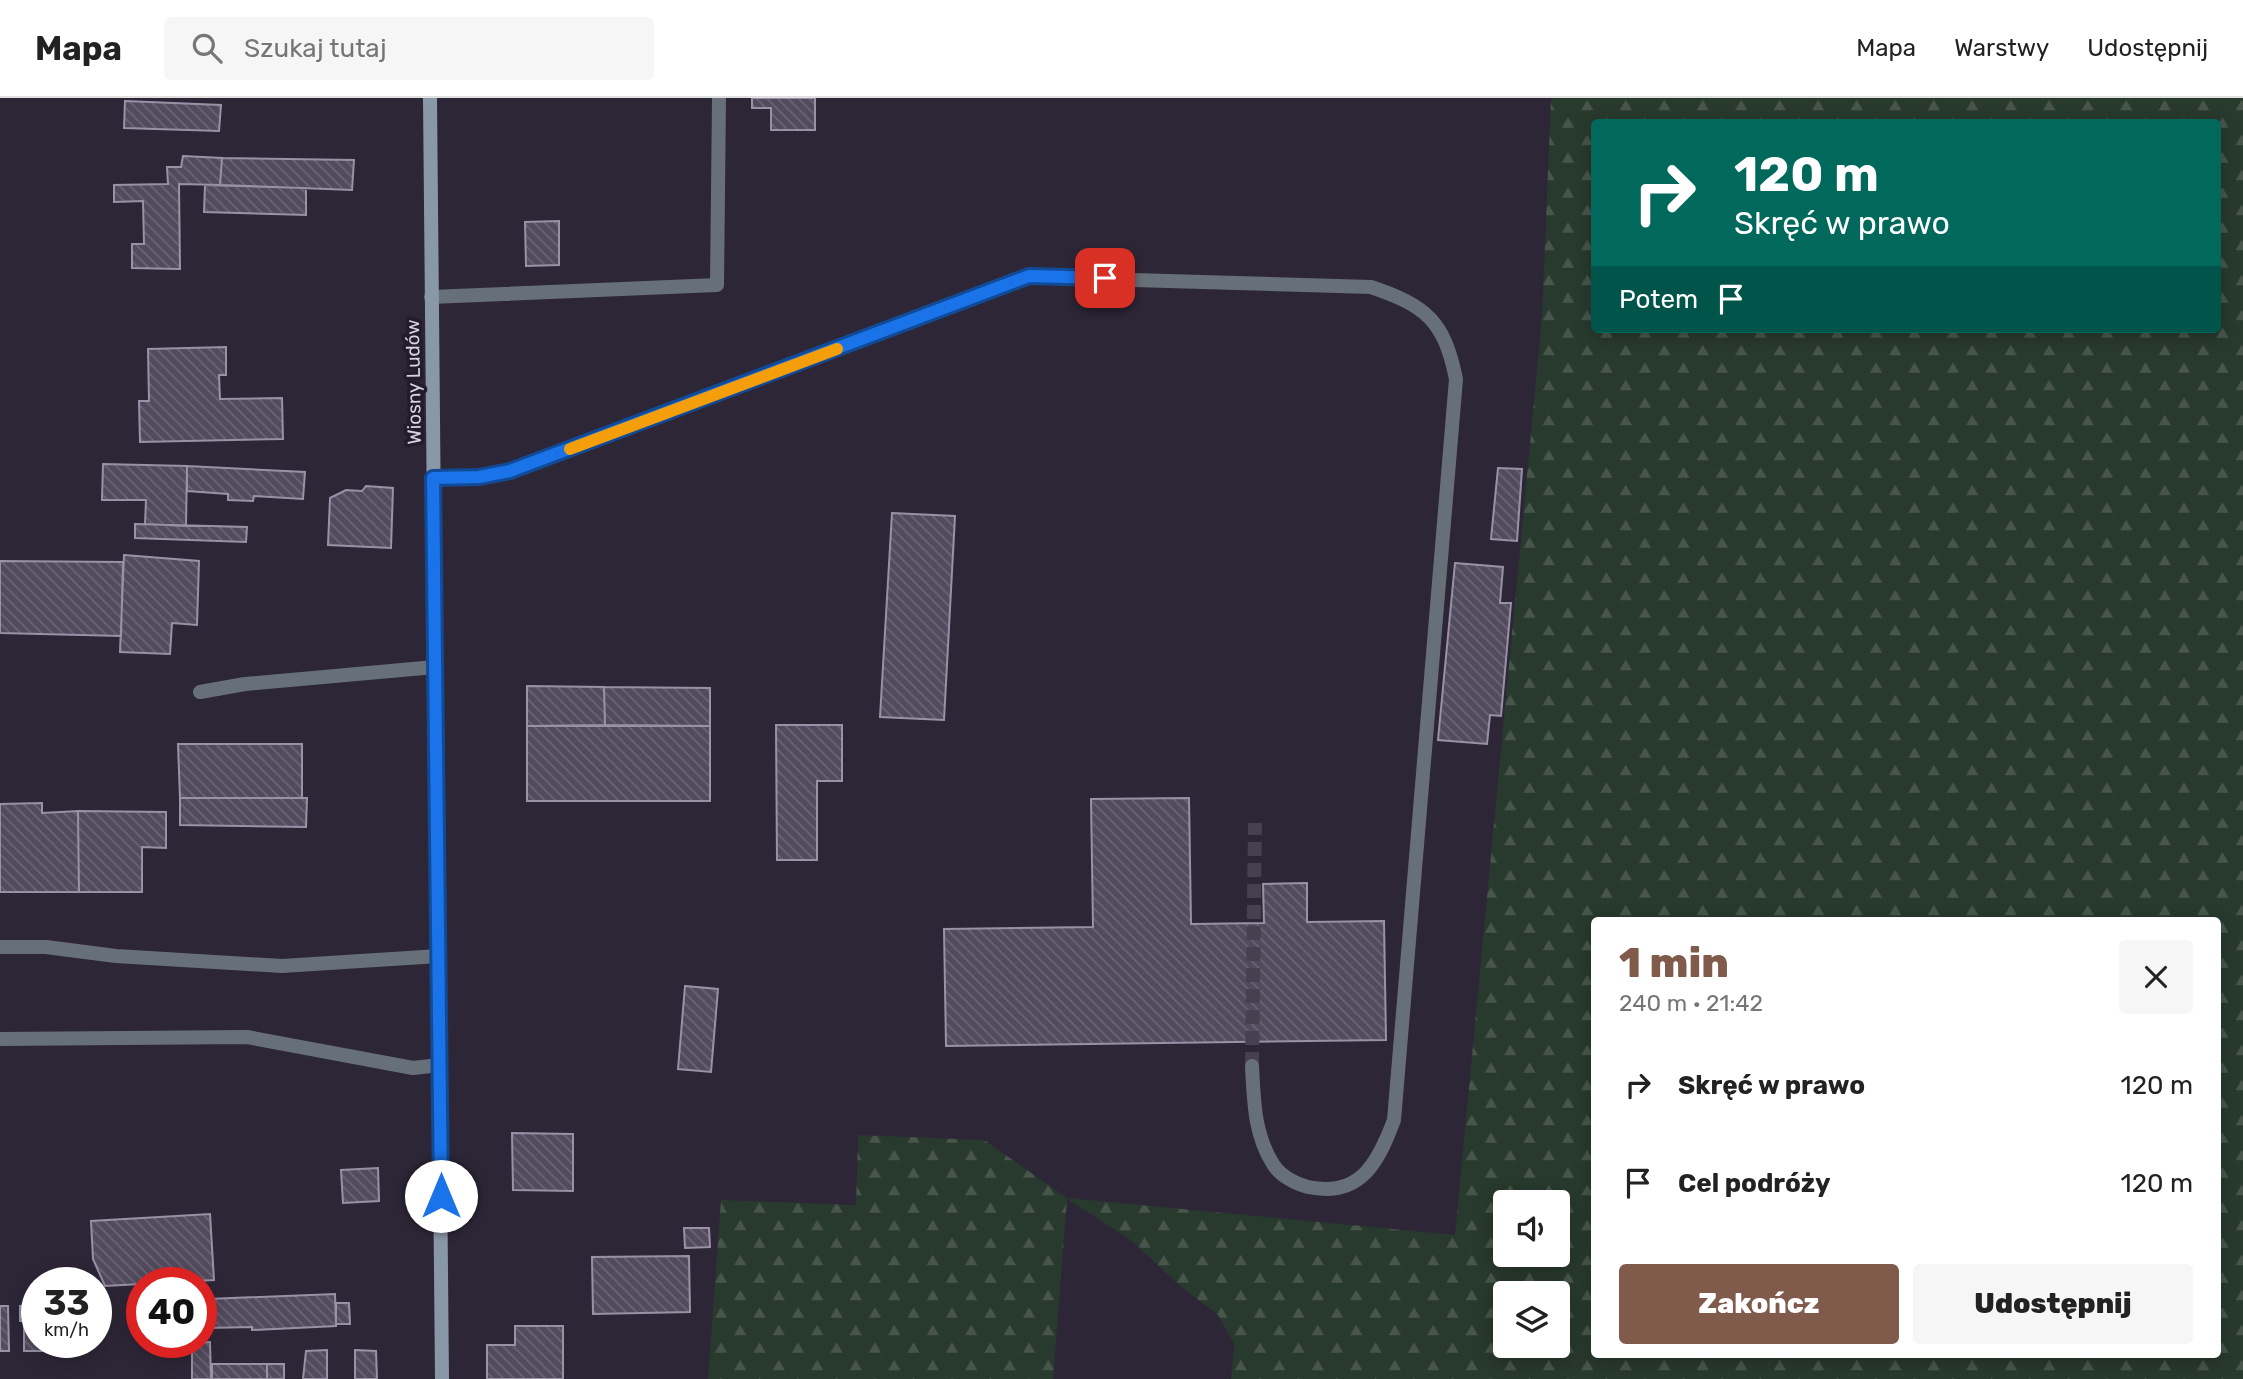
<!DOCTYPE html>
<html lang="pl">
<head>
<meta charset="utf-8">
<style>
  body { margin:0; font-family:Rubik,sans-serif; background:#f6f6f6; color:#222; height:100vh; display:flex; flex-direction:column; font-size:26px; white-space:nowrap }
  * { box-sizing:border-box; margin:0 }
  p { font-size:23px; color:#767676 }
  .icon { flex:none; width:38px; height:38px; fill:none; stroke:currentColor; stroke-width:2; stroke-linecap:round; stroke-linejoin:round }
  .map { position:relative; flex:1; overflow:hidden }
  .sheet { position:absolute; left:1591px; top:819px; width:630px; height:441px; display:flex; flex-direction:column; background:#fff; border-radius:7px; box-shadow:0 4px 18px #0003 }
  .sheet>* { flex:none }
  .guide { position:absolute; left:1591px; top:21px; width:630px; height:214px; border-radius:7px; box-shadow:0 4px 18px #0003; background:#00695c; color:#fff; overflow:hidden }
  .tools { position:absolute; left:1493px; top:1092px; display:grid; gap:14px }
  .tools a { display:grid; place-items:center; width:77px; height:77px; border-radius:7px; background:#fff; box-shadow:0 4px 18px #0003; font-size:35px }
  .speed { position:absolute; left:21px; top:1169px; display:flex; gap:14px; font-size:35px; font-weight:700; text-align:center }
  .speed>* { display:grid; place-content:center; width:91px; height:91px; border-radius:50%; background:#fff; box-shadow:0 4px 18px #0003; line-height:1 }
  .speed small { font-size:18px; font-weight:400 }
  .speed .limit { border:10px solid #d22; background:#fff; color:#111 }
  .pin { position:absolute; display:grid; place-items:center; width:60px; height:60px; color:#fff; margin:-30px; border-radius:14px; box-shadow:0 4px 10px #0006 }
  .me { position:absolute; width:77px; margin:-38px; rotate:0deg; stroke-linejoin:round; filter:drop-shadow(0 0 5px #0008) }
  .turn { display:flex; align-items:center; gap:24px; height:147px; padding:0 28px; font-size:32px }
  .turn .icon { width:91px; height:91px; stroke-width:2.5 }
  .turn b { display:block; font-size:49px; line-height:60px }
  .then { display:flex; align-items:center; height:66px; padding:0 28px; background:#0003; gap:14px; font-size:26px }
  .round { display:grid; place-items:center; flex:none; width:74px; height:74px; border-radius:7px; background:#f6f6f6 }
  .head { display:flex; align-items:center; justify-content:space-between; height:119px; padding:0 28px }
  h1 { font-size:42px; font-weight:800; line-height:52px; color:#805b4b }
  .cta { display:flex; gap:14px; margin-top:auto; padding:14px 28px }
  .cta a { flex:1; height:80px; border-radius:7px; background:#805b4b; color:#fff; font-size:28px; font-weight:800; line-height:80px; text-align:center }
  .cta a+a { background:#f6f6f6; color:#222 }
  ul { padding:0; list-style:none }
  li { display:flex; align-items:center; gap:21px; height:98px; padding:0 28px }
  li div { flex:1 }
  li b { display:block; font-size:26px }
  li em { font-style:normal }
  header { display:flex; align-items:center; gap:42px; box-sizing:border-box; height:98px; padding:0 35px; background:#fff; border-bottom:2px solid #e0e0e0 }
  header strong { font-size:33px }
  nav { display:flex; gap:38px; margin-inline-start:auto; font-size:24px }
  .search { width:490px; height:63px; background:#f6f6f6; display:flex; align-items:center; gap:18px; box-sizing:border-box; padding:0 24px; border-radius:7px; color:#767676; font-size:26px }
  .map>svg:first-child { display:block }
</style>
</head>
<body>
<header>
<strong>Mapa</strong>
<div class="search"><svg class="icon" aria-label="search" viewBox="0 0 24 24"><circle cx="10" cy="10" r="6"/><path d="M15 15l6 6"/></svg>Szukaj tutaj</div>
<nav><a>Mapa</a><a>Warstwy</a><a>Udostępnij</a></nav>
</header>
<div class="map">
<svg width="2243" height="1281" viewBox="0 0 2243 1281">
  <defs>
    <pattern id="forest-firs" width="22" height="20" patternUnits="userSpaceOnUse" patternTransform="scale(1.75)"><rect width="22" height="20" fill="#28392d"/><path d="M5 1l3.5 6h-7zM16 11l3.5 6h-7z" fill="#47554b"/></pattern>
    <pattern id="building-back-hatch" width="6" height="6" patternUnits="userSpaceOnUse" patternTransform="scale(1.75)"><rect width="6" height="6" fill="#524b5e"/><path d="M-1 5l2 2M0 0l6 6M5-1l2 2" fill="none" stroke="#6a6475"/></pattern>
  </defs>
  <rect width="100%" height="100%" fill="#2d2637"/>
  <path fill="url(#forest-firs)" fill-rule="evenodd" d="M1551,0H2243V1281H1231L1234,1246L1218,1217L1180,1188L1131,1142L1067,1101L1053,1281H708L721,1102L856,1107L858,1037L984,1042L1067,1100L1455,1137L1542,219ZM1594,24H2217V231H1594ZM1594,822H2217V1256H1594ZM1505,1104H1558V1157H1505ZM1505,1195H1558V1248H1505Z"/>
  <path fill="url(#building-back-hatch)" stroke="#9991a6" stroke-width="2" d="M752,0H815V32H771V10H752Z
    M125,3L221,7L219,33L124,30Z
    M183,58L222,60L220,87L179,86L180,171L132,170V146H144L143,103L114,104V87L168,86L167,69H181Z
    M222,60L354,62L352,92L220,87Z
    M205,87L306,90V117L204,114Z
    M559,123V167L526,168L525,124Z
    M226,249V277H219L220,301L282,300L283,341L140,344L139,303H149L148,251Z
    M103,366L187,368L186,428L145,426L146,402H102Z
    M187,368L305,374L303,401L254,398L253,403L228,402V396L187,393Z
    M1498,370L1522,371L1517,443L1491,441Z
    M366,388L393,390L391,450L328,447L330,400L346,392L362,393Z
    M892,415L955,418L944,622L880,619Z
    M135,426L247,429L246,444L135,440Z
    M124,457L199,463L197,527L172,525L170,556L120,554Z
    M0,463L123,464L121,538L0,535Z
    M1455,465L1503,469L1500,505H1511L1501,618L1490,617L1487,646L1438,642Z
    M527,588L604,589L605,627L527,628Z
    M604,589L710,590V628L605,627Z
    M776,627H842V683H817V762H777Z
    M527,628H710V703H527Z
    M178,646H302V700H180Z
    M180,700H307L306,729L180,727Z
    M1189,700L1191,826L1264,825L1263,786L1307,785V824L1384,823L1386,942L946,948L944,831L1093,829L1091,701Z
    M42,705V715L78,713L79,794H0V706Z
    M78,713L166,714V750L142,749V794H79Z
    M685,888L718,891L711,974L678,971Z
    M512,1035L573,1036V1093L513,1092Z
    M378,1070L379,1103L343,1105L341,1072Z
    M210,1116L214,1182L105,1188L93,1161L91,1123Z
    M684,1130H709L710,1149L685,1150Z
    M689,1158L690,1214L593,1216L592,1159Z
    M335,1196L336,1228L252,1232V1229L208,1230V1201Z
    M336,1205H349L350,1226H336Z
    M37,1207V1244H49V1253H24V1223H20V1208Z
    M133,1207H142V1232H135Z
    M0,1208H8L9,1253H0Z
    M515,1228H563V1281H487V1247H515Z
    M210,1244L211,1281H192V1245Z
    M327,1252V1281H303L306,1253Z
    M355,1252L376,1253L377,1281H355Z
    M212,1266H267V1281H212Z
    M267,1266H284V1281H267Z"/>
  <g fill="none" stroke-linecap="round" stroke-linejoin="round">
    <path stroke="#474050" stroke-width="14" stroke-dasharray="14 7" stroke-linecap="butt" d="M1252,968L1255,725"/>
    <path stroke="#677079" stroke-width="14" d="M431,199L717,187L719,0
      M433,380L479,379L510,373L1029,179L1371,189C1427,208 1444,223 1456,281L1394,1022C1378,1065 1360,1100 1308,1089C1296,1086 1280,1078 1273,1066C1254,1036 1254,1003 1252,968
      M200,594L245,586L435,569
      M0,849H46L116,858L282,868L439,858
      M0,941L247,939L413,970L440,967"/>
    <path stroke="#8998a6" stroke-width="14" d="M430,0L442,1281"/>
  </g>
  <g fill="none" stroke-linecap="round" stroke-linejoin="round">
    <g stroke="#114b97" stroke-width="18">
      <path id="route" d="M441,1098L433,380L479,379L510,373L1029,178L1105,180"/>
    </g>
    <use href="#route" stroke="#1a73e8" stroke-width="12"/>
    <path stroke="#f59e0b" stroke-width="12" d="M570,351L837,251"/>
  </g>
  <g text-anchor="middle" stroke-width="7" stroke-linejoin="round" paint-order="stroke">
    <g font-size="19" fill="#d9d5e0" stroke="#231c2d">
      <text transform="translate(413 284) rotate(-91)" y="7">Wiosny Ludów</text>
    </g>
  </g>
</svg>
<div class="tools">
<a><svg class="icon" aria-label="sound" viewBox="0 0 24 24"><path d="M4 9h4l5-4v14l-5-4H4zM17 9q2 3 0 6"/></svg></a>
<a><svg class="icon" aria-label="layers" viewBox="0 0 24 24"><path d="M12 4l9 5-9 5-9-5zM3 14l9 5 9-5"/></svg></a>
</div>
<div class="speed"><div>33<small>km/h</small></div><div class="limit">40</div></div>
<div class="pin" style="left:1105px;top:180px;background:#d93025"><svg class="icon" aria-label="arrive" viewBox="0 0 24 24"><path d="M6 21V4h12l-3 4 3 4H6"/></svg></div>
<svg class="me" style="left:441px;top:1098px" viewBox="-20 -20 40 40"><circle r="19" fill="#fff"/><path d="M0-13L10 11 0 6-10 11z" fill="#1a73e8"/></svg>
<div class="guide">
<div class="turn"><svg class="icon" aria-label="right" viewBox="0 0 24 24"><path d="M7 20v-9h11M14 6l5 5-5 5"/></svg><div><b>120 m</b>Skręć w prawo</div></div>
<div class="then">Potem<svg class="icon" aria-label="arrive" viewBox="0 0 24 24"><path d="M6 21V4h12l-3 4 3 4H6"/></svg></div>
</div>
<section class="sheet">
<div class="head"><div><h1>1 min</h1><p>240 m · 21:42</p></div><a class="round"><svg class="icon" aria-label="close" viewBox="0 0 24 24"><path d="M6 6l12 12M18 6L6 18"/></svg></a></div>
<ul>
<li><svg class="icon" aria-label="right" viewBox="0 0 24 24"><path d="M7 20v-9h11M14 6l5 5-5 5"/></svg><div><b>Skręć w prawo</b></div><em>120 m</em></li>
<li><svg class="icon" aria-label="arrive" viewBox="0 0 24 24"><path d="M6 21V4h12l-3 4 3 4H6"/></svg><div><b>Cel podróży</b></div><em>120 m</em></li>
</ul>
<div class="cta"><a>Zakończ</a><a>Udostępnij</a></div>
</section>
</div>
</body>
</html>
